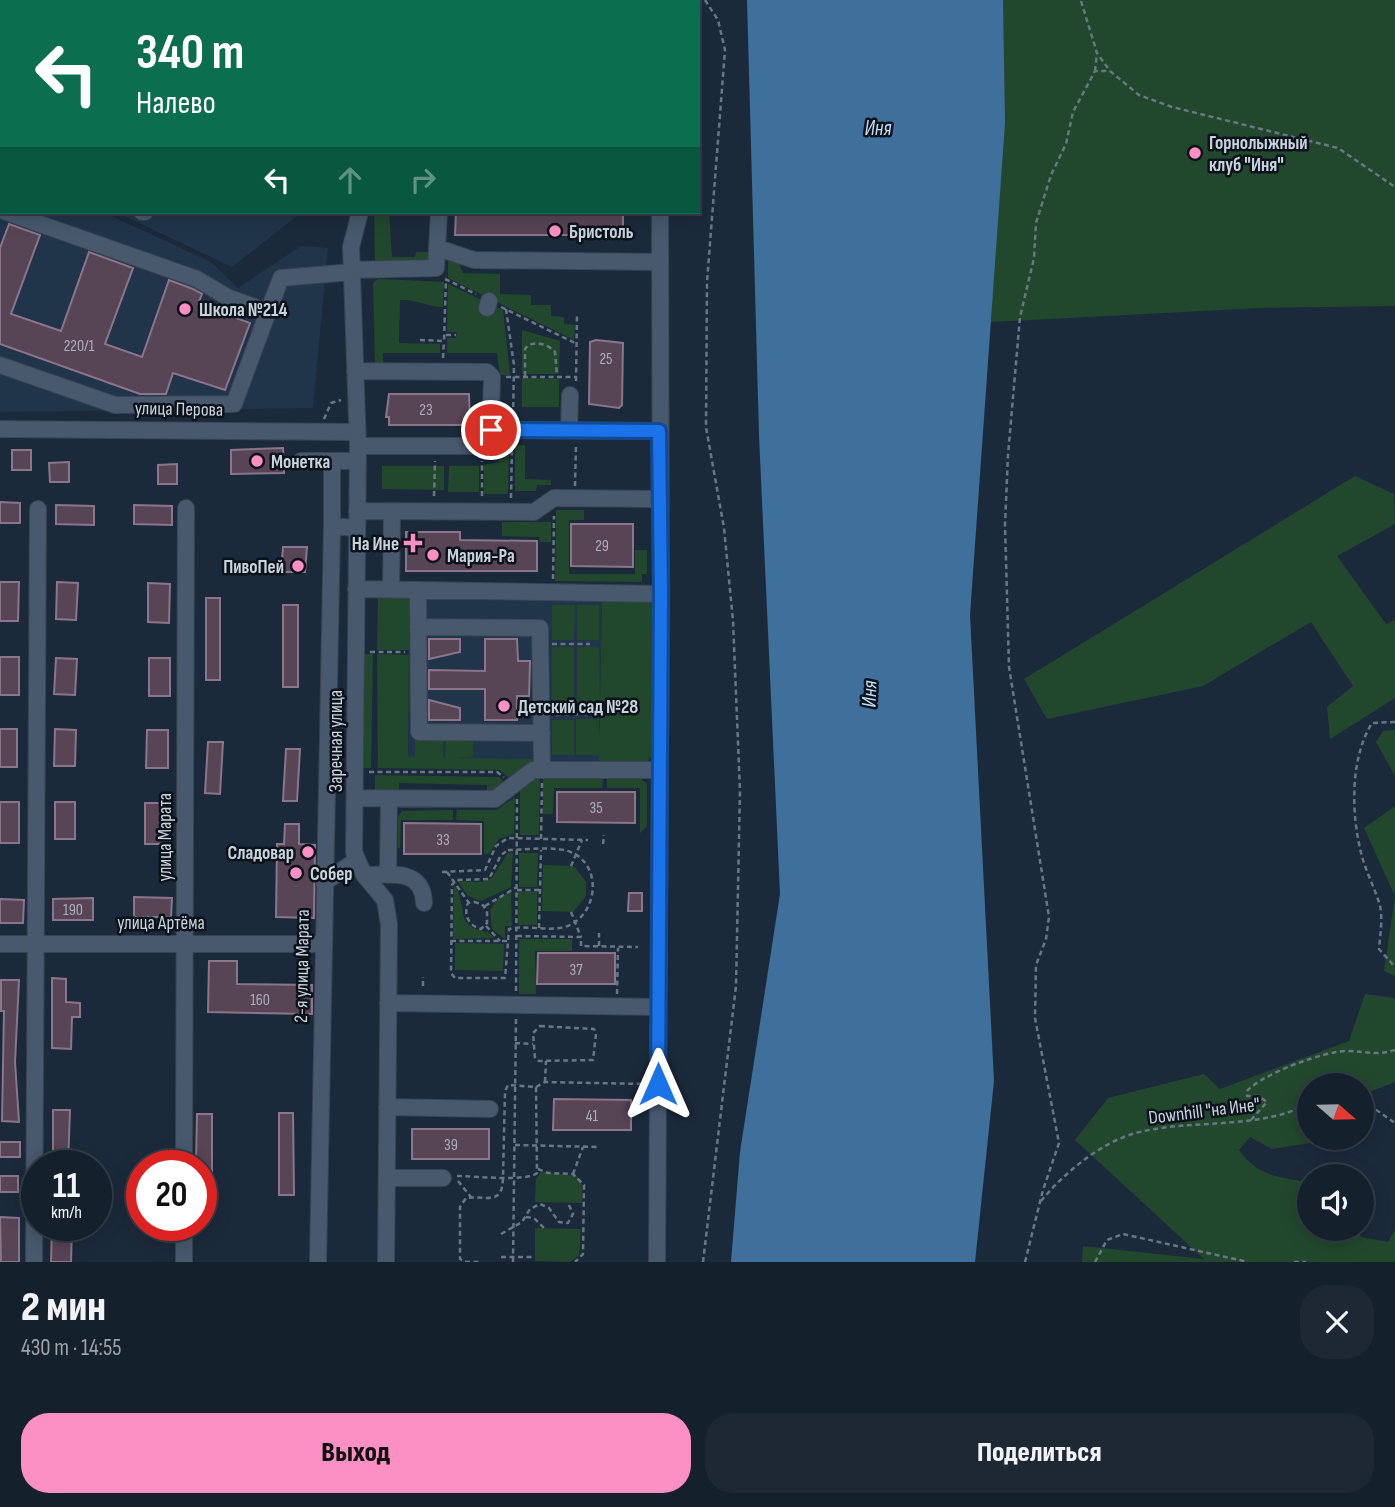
<!DOCTYPE html>
<html lang="ru">
<head>
<meta charset="utf-8">
<style>
  body { margin:0; font-family:"Sofia Sans Condensed",sans-serif; background:#1d2834; color:#f1f3f6; height:100vh; display:flex; flex-direction:column; font-size:26px; white-space:nowrap }
  * { box-sizing:border-box; margin:0 }
  p { font-size:23px; color:#9da3a9 }
  .icon { flex:none; width:38px; height:38px; fill:none; stroke:currentColor; stroke-width:2; stroke-linecap:round; stroke-linejoin:round }
  .map { position:relative; height:1262px; overflow:hidden }
  .details { display:flex; flex-direction:column; background:#14202c; flex:1 }
  .details>* { flex:none }
  .banner { position:absolute; left:0px; top:0px; width:700px; height:214px; box-shadow:0 4px 18px #0003,0 0 0 2px #333e48; background:#0b6e4f; color:#fff; overflow:hidden }
  .needle { width:46px; rotate:110deg }
  .buttons { position:absolute; left:1297px; top:1073px; display:grid; gap:14px }
  .buttons a { display:grid; place-items:center; width:77px; height:77px; border-radius:50%; background:#14202c; box-shadow:0 4px 18px #0003,0 0 0 2px #333e48; font-size:35px }
  .speed { position:absolute; left:21px; top:1150px; display:flex; gap:14px; font-size:35px; font-weight:700; text-align:center }
  .speed>* { display:grid; place-content:center; width:91px; height:91px; border-radius:50%; background:#14202c; box-shadow:0 4px 18px #0003,0 0 0 2px #333e48; line-height:1 }
  .speed small { font-size:18px; font-weight:400 }
  .speed .limit { border:10px solid #d22; background:#fff; color:#111 }
  .pin { position:absolute; display:grid; place-items:center; width:60px; height:60px; color:#fff; margin:-30px; border:4px solid #fff; border-radius:50%; box-shadow:0 2px 7px #0007 }
  .me { position:absolute; width:77px; margin:-38px; rotate:0deg; stroke-linejoin:round; filter:drop-shadow(0 0 5px #0008) }
  .turn { display:flex; align-items:center; gap:24px; height:147px; padding:0 21px; font-size:32px }
  .turn .icon { width:91px; height:91px; stroke-width:2.5 }
  .turn b { display:block; font-size:49px; line-height:60px }
  .lanes { display:flex; align-items:center; height:66px; padding:0 21px; background:#0003; justify-content:center; gap:35px; direction:ltr }
  .lanes .off { opacity:.35 }
  .round { display:grid; place-items:center; flex:none; width:74px; height:74px; border-radius:28px; background:#1d2834 }
  .headline { display:flex; align-items:center; justify-content:space-between; height:119px; padding:0 21px }
  h1 { font-size:42px; font-weight:800; line-height:52px }
  .primary-button { display:flex; gap:14px; margin-top:auto; padding:14px 21px }
  .primary-button a { flex:1; height:80px; border-radius:28px; background:#fc8fc3; color:#111; font-size:28px; font-weight:800; line-height:80px; text-align:center }
  .primary-button a+a { background:#1d2834; color:#f1f3f6 }
  .map>svg:first-child { display:block }
</style>
</head>
<body>
<div class="map">
<svg width="1395" height="1262" viewBox="0 0 1395 1262">
  <rect width="100%" height="100%" fill="#1b2a3b"/>
  <path fill="#20344a" d="M0,152L2,212H103L211,262L238,288L301,246L328,248L313,408L0,412Z
    M116,212H302L232,267Z
    M410,596H602L599,762L408,757Z"/>
  <path fill="#21482d" d="M1000,0H1395V306L1259,308L991,322Z
    M374,212H389L392,257H415L416,252H433V264L375,263Z
    M448,261H458L463,273L500,274V294L531,295V305H551V316L564,317V324L575,325L574,340L448,278Z
    M378,279L444,282L443,307C427,307 416,299 400,300L399,343L440,344V353H383V366H375L373,283Z
    M448,284L503,310L510,375H500L497,353H447V338H456L457,332H447Z
    M522,330L560,341L559,374H522Z
    M522,378L559,379V407H522Z
    M515,435L517,445H525V479L551,480V485H537L536,491H515Z
    M499,447H509L508,494H484V465L498,462Z
    M382,466H444V490L382,489Z
    M449,466H479V492H448Z
    M1355,476L1394,494L1395,524L1337,556L1386,624L1395,620V698L1330,739L1327,707L1353,686L1311,622L1203,686L1047,719L1024,679Z
    M556,510H584V520H569V574H635V550H647V574H642V582L555,581Z
    M502,522H551V542H540L539,537L502,536Z
    M378,596H410L409,650H377Z
    M602,596L652,601V755L647,762H599V755H576V719H599L600,742V712H577V647H599L600,706Z
    M552,605H575L574,640H552Z
    M577,605H599V640H577Z
    M552,647H574V712H552Z
    M361,654H373L371,768H361Z
    M377,654L409,655L408,757H415V739H443V757L445,758L446,739H473V757L455,758L535,759L511,780L500,770L378,768Z
    M552,720H574V755H552Z
    M1395,730V776L1376,742L1383,731Z
    M375,775L499,777L506,784L487,795V785L399,783V795L375,794Z
    M543,777L603,778L602,788H554L553,814H543Z
    M535,778H540L539,835H520V791Z
    M607,778H640L647,784V826L640,833V788H607Z
    M515,797L514,834L499,839L489,854H484V821L456,820L457,810H497Z
    M1395,806V976L1384,971L1395,896L1364,828Z
    M453,810V820H401L400,848H398V817L402,811Z
    M508,853H513L511,887L481,901L468,896L457,881L482,882L492,878Z
    M519,853H538L537,887H519Z
    M543,865L574,866L586,882V896L573,912L542,911Z
    M454,884C470,910 452,926 488,932L494,938L453,939Z
    M518,891L537,892V925H518Z
    M511,892L512,926H505V939L492,929L490,910L499,897Z
    M519,939H572V951H535L536,994H519Z
    M455,943L504,944L503,971L455,970Z
    M1365,994L1395,998V1082L1362,1095V1085H1309V1138H1343L1272,1149L1250,1137L1239,1150C1257,1176 1280,1178 1309,1182V1228L1358,1229L1361,1237L1388,1242L1395,1229V1262H1082L1083,1246L1204,1259L1075,1140L1108,1098L1204,1074L1220,1089L1349,1041Z
    M541,1172L577,1176L582,1184V1203L535,1202L536,1179Z
    M535,1228L581,1229L579,1255L570,1262L535,1261Z"/>
  <path fill="#3f6f9b" d="M747,0H1003L1005,123L970,615L994,1081L975,1262H731L740,1152L780,894L759,435Z"/>
  <path fill="#574455" stroke="#8b7689" stroke-width="2" d="M456,212H623V235H455Z
    M9,224L40,235L11,314L61,331L89,252L133,268L105,344L142,357L169,280L193,289L202,294L198,304L250,323L225,390L173,373L166,394H140L0,344V248Z
    M596,340L623,343L622,405L619,408L589,404L590,342Z
    M389,394H469L470,425H389V417H386Z
    M283,448L284,473L231,474V450Z
    M12,450H31V470H12Z
    M69,462V482H50L49,463Z
    M177,464V484H158V465Z
    M0,502L20,503V523H0Z
    M56,505L94,506V525L56,524Z
    M134,505L172,506V525L134,524Z
    M571,524H633V567L571,566Z
    M406,532H460V540L537,541V571H406Z
    M283,547H307L305,572H281Z
    M0,582H19L18,621H0Z
    M57,582L78,583L76,620L56,619Z
    M148,583L170,584L169,623L148,622Z
    M206,598H220V680H206Z
    M283,605H298V687H283Z
    M429,639H460V652L429,659Z
    M485,639H517L518,661H530L529,696H517V720H485V689H429V670L485,671Z
    M0,657H19V695H0Z
    M56,658L77,659L75,695L54,694Z
    M149,658H170V696H149Z
    M429,700L460,708V720H429Z
    M0,729H17V767H0Z
    M55,729L76,730L75,766H54Z
    M147,730H168V768H146Z
    M208,742H223L220,794L205,793Z
    M286,749H300L297,801H283Z
    M557,792H635V823L557,822Z
    M0,802H19V843H0Z
    M55,802H75V839H55Z
    M145,803H170V844H145Z
    M404,823L481,824V854H404Z
    M285,824H299V844L315,845L314,918L276,917L277,844H284Z
    M629,893H642V911H628Z
    M134,897L172,898L171,917H134Z
    M93,898V920H53V899Z
    M0,899L24,900L23,923H0Z
    M538,953H615V984H537Z
    M209,961H237V984L312,985V1014L208,1012Z
    M52,978L66,979V1002L80,1003V1017H72L71,1049L52,1048Z
    M1,980H19L15,1062L19,1122L2,1121L4,1011H1Z
    M554,1099L631,1100V1130H553Z
    M53,1110H70L68,1165H53Z
    M279,1113H293L294,1195H279Z
    M197,1114H212V1197L201,1196V1162H196Z
    M412,1129H489V1159H412Z
    M0,1142H20V1157H0Z
    M0,1176H18V1192H0Z
    M0,1217L19,1218V1262H1Z
    M52,1225H72L71,1262H51Z"/>
  <g fill="none" stroke-linecap="round" stroke-linejoin="round">
    <g stroke="#384453" stroke-width="18">
      <path id="minor" d="M230,2L232,0
        M445,2L446,0
        M661,2V0
        M6,212L197,279L227,297L268,312L281,278L352,272
        M142,212H145
        M360,212L351,247L358,447L354,852L364,875L385,900L389,925L386,1262
        M438,248L474,260L660,262
        M352,270L436,268L439,212
        M487,308L489,301
        M0,365L115,405L234,404L268,312
        M355,371L487,372L492,377L490,446H358
        M0,429L357,432
        M491,430L659,431
        M569,430L570,395
        M301,461H358
        M332,461V526
        M357,511L534,512L554,498L659,499
        M356,589L661,594
        M391,590L392,511
        M418,590L419,732L542,733
        M418,627L540,628L542,769
        M355,798L495,799L533,770H660
        M364,875C391,875 423,868 424,903
        M388,875L389,799
        M324,883L355,861
        M0,944H322
        M388,1003L658,1007
        M387,1107L490,1109
        M184,1166L186,508
        M387,1178H443
        M34,1262L38,509
        M184,1262V1225
        M318,1262L332,526L357,528
        M657,1262L661,594L660,212"/>
    </g>
    <path stroke="#697684" stroke-width="2.5" stroke-dasharray="5 3.5" stroke-linecap="butt" d="M44,0V2
      M497,0L498,2
      M506,0L508,2
      M545,0L549,2
      M1081,1L1097,53L1110,71L1139,95L1172,107L1338,148L1395,187
      M204,2L207,0
      M529,2L530,0
      M554,2L555,0
      M1095,71L1097,53
      M445,279L476,294
      M501,307L577,344
      M506,309L514,365L513,417
      M446,335H456
      M420,340L444,341L446,279
      M443,358L444,341
      M525,376V349C532,339 548,344 555,352L557,376
      M506,377H576
      M576,381L577,314
      M324,419L331,403L341,400
      M575,486L576,444
      M434,496L435,461
      M482,496V461
      M511,498L512,445
      M553,579L554,516
      M552,644H590
      M370,652H405
      M556,715L590,714
      M1395,722L1372,723C1349,760 1351,819 1363,860C1368,876 1376,891 1380,906C1383,919 1380,936 1379,949L1395,967
      M369,772H497L504,777
      M541,839L542,783
      M603,844L604,835
      M508,850C526,850 556,845 573,853C601,867 598,909 572,924C553,934 529,924 509,929L505,978H455L451,973L452,885L456,880L489,879L501,855Z
      M571,866L582,840
      M442,872L485,870L496,846L508,838L588,840
      M447,872L469,903
      M517,890H540
      M474,902L482,904L487,911V923L481,929C469,926 463,915 468,903Z
      M485,906L517,887
      M571,912L581,937
      M486,926L500,941
      M539,928L541,850
      M517,936L581,937V946L638,947
      M451,941H507
      M599,946V933
      M423,986V977
      M516,991L517,798
      M617,994L618,948
      M540,1026L594,1029L596,1034L593,1060L539,1061L535,1058L533,1033Z
      M515,1043L533,1044
      M545,1082L546,1061
      M536,1087L545,1082L644,1084
      M1362,1100L1395,1123
      M1251,1120L1267,1102L1259,1096H1247V1091C1262,1074 1324,1051 1347,1051C1365,1051 1375,1056 1395,1050
      M515,1145L599,1147
      M538,1169L548,1173L573,1174L584,1185L583,1254L575,1262
      M573,1174L583,1147
      M457,1176C473,1176 527,1182 537,1173L536,1087L508,1085L505,1091L503,1176C503,1207 487,1195 466,1198L460,1207V1259L465,1262H482
      M458,1181L471,1197
      M1041,1201C1063,1174 1101,1142 1136,1133C1192,1118 1254,1131 1309,1104
      M526,1217L534,1218L544,1228
      M501,1234L522,1222L530,1209L540,1204L549,1208L559,1222L568,1223L573,1214L568,1203
      M501,1257H535
      M513,1262L516,1018
      M703,1262L736,986L740,791L733,621L724,528L706,427L707,282L725,50L718,20L705,0
      M1025,1262L1043,1190L1059,1143L1035,1018L1036,965L1046,939L1049,917L1009,667L1005,525L1008,455L1020,317L1034,258L1036,223L1051,175L1066,144L1073,112L1095,71H1110
      M1095,1262L1107,1240L1123,1234L1248,1262
      M1294,1262H1306"/>
    <use href="#minor" stroke="#48596d" stroke-width="16"/>
  </g>
  <g fill="none" stroke-linecap="round" stroke-linejoin="round">
    <g stroke="#114b97" stroke-width="18">
      <path id="route" d="M491,430L659,431L661,594L658,1084"/>
    </g>
    <use href="#route" stroke="#1a73e8" stroke-width="12"/>
  </g>
  <g fill="#fc8fc3" stroke="#0c121a" stroke-width="2.5">
    <circle cx="1195" cy="153" r="7"/>
    <circle cx="555" cy="231" r="7"/>
    <circle cx="185" cy="309" r="7"/>
    <circle cx="257" cy="461" r="7"/>
    <path d="M409.5 532.5h7v7h7v7h-7v7h-7v-7h-7v-7h7z"/>
    <circle cx="433" cy="555" r="7"/>
    <circle cx="298" cy="566" r="7"/>
    <circle cx="504" cy="706" r="7"/>
    <circle cx="308" cy="852" r="7"/>
    <circle cx="296" cy="873" r="7"/>
  </g>
  <g text-anchor="middle" stroke-width="5" stroke-linejoin="round" paint-order="stroke">
    <g font-size="16" fill="#acafbc">
      <text x="79" y="351">220/1</text>
      <text x="606" y="364">25</text>
      <text x="426" y="415">23</text>
      <text x="602" y="551">29</text>
      <text x="596" y="813">35</text>
      <text x="443" y="845">33</text>
      <text x="73" y="915">190</text>
      <text x="576" y="975">37</text>
      <text x="260" y="1005">160</text>
      <text x="592" y="1121">41</text>
      <text x="451" y="1150">39</text>
    </g>
    <g font-size="19" font-weight="bold" fill="#c9d3de" stroke="#0c121a" text-anchor="start">
      <text x="1209" y="149">Горнолыжный<tspan x="1209" dy="22">клуб "Иня"</tspan></text>
      <text x="569" y="238">Бристоль</text>
      <text x="199" y="316">Школа №214</text>
      <text x="271" y="468">Монетка</text>
      <text x="399" y="550" text-anchor="end">На Ине</text>
      <text x="447" y="562">Мария-Ра</text>
      <text x="284" y="573" text-anchor="end">ПивоПей</text>
      <text x="518" y="713">Детский сад №28</text>
      <text x="294" y="859" text-anchor="end">Сладовар</text>
      <text x="310" y="880">Собер</text>
    </g>
    <g font-size="19" fill="#c9d3de" stroke="#0c121a">
      <text transform="translate(179 408) rotate(1)" y="7">улица Перова</text>
      <text transform="translate(335 741) rotate(-90)" y="7">Заречная улица</text>
      <text transform="translate(164 837) rotate(-90)" y="7">улица Марата</text>
      <text x="161" y="929">улица Артёма</text>
      <text transform="translate(301 966) rotate(-89)" y="7">2-я улица Марата</text>
      <text transform="translate(1204 1110) rotate(-7)" y="7">Downhill "на Ине"</text>
    </g>
    <g font-size="21" font-style="italic" fill="#c2ddf8" stroke="#0c121a">
      <text x="878" y="135">Иня</text>
      <text transform="translate(869 694) rotate(-88)" y="7">Иня</text>
    </g>
  </g>
</svg>
<div class="buttons">
<a><svg class="needle" viewBox="-14 -14 28 28"><path d="M0-13l5 13h-10z" fill="#e53935"/><path d="M0 13l5-13h-10z" fill="#9da3a9"/></svg></a>
<a><svg class="icon" aria-label="sound" viewBox="0 0 24 24"><path d="M4 9h4l5-4v14l-5-4H4zM17 9q2 3 0 6"/></svg></a>
</div>
<div class="speed"><div>11<small>km/h</small></div><div class="limit">20</div></div>
<div class="pin" style="left:491px;top:430px;background:#d93025"><svg class="icon" aria-label="arrive" viewBox="0 0 24 24"><path d="M6 21V4h12l-3 4 3 4H6"/></svg></div>
<svg class="me" style="left:658px;top:1084px" viewBox="-20 -20 40 40"><path d="M0-17L14 15 0 8-14 15z" fill="#1a73e8" stroke="#fff" stroke-width="4"/></svg>
<div class="banner">
<div class="turn"><svg class="icon" aria-label="left" viewBox="0 0 24 24"><path d="M17 20v-9H6M10 6l-5 5 5 5"/></svg><div><b>340 m</b>Налево</div></div>
<div class="lanes"><svg class="icon" aria-label="left" viewBox="0 0 24 24"><path d="M17 20v-9H6M10 6l-5 5 5 5"/></svg><svg class="icon off" aria-label="ahead" viewBox="0 0 24 24"><path d="M12 20V5M6 11l6-6 6 6"/></svg><svg class="icon off" aria-label="right" viewBox="0 0 24 24"><path d="M7 20v-9h11M14 6l5 5-5 5"/></svg></div>
</div>
</div>
<section class="details">
<div class="headline"><div><h1>2 мин</h1><p>430 m · 14:55</p></div><a class="round"><svg class="icon" aria-label="close" viewBox="0 0 24 24"><path d="M6 6l12 12M18 6L6 18"/></svg></a></div>
<div class="primary-button"><a>Выход</a><a>Поделиться</a></div>
</section>
</body>
</html>
